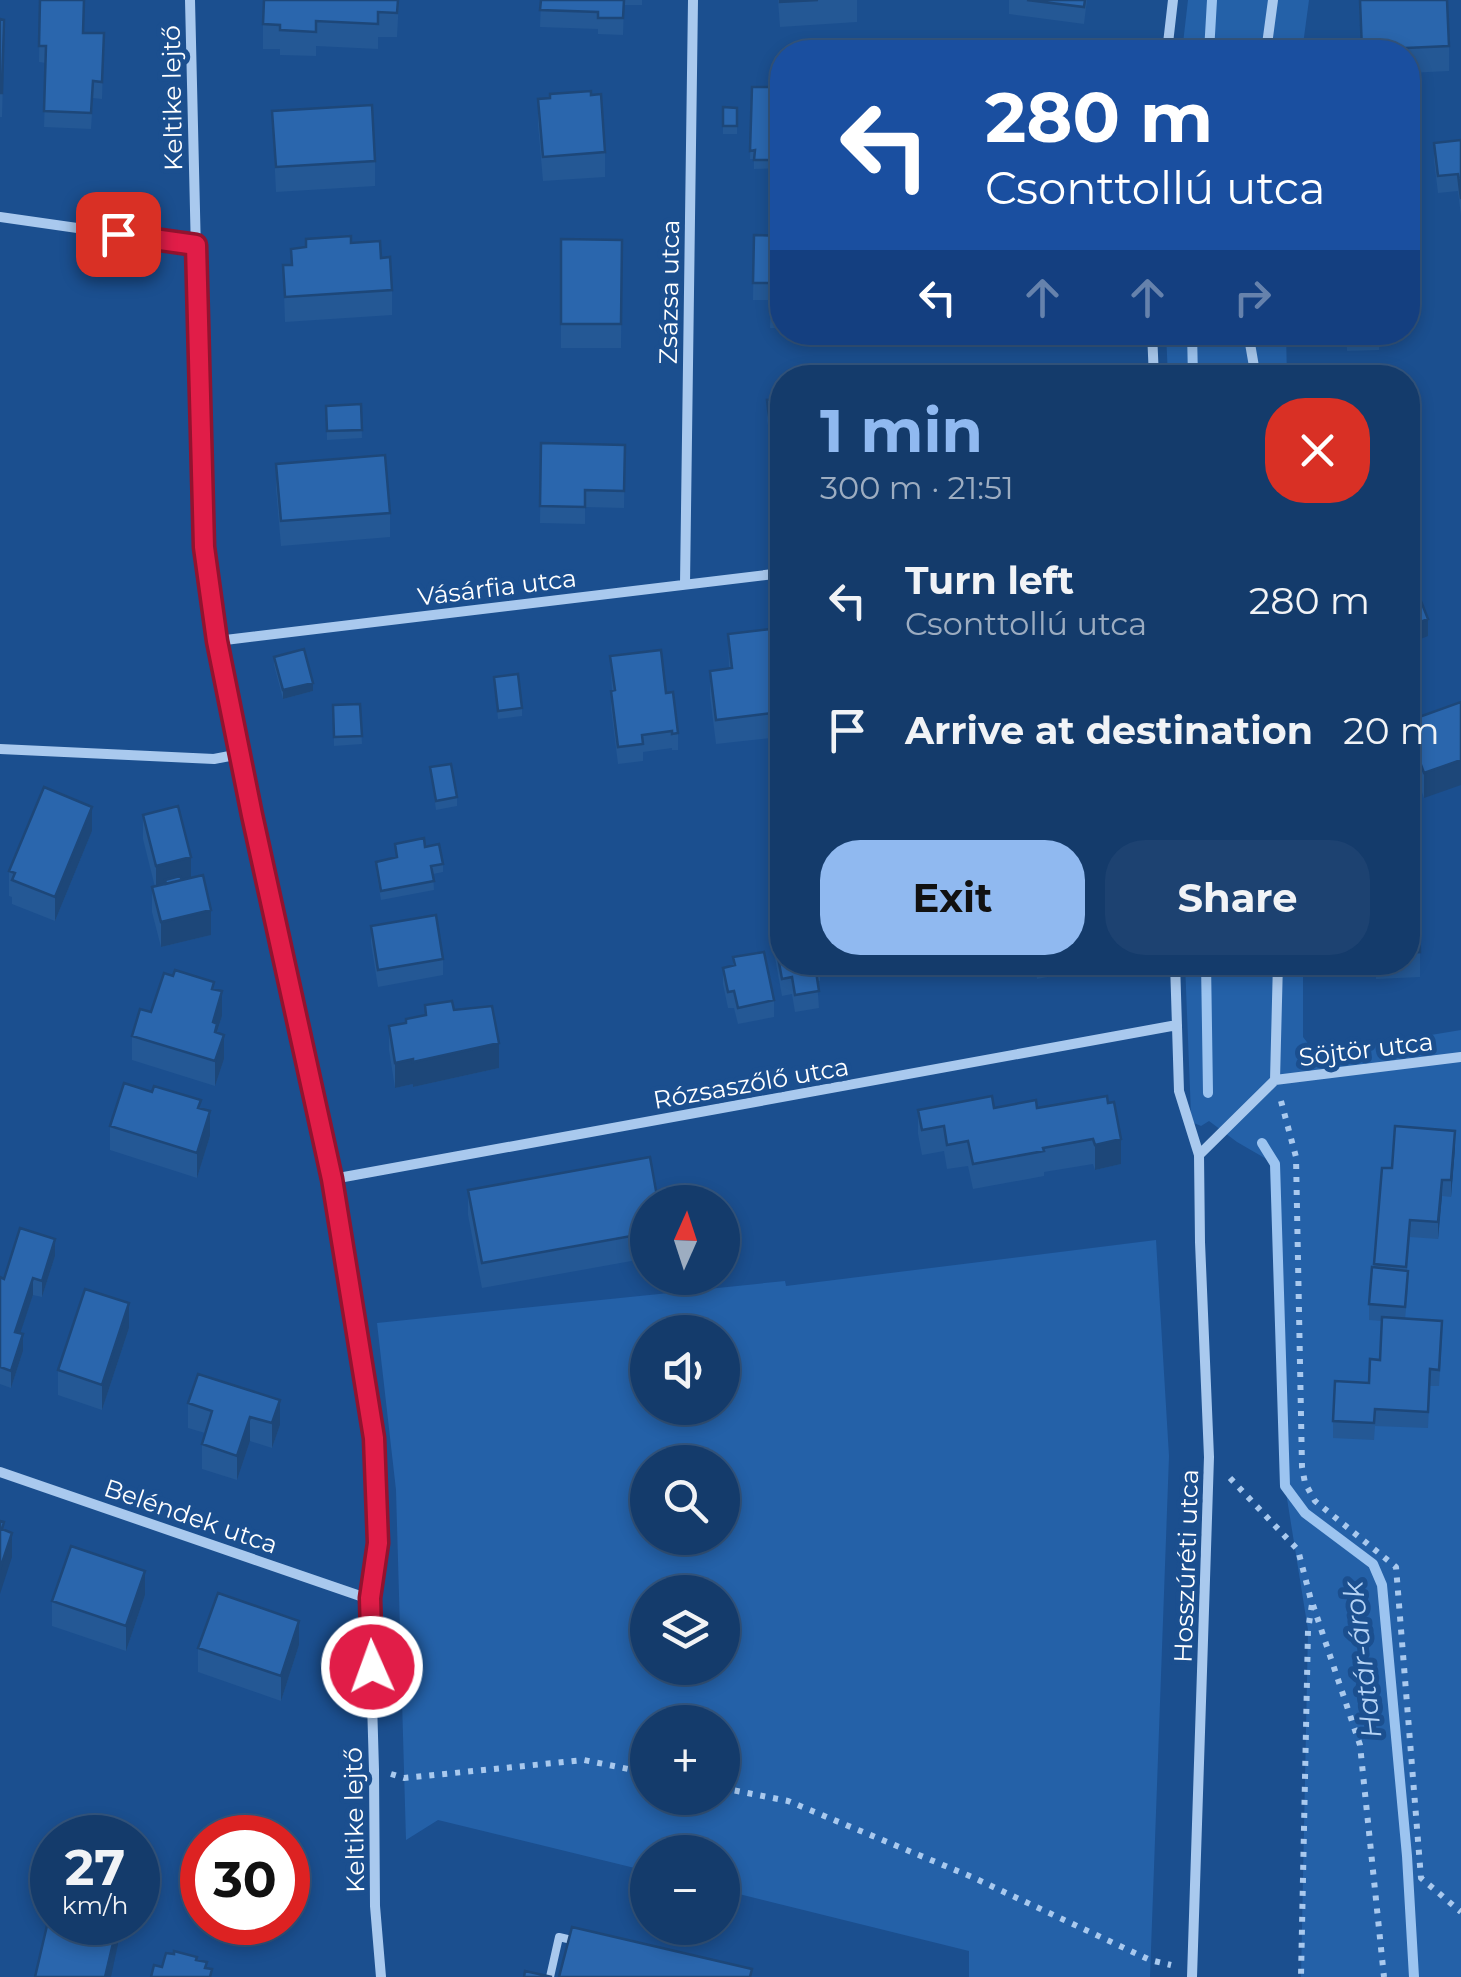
<!DOCTYPE html>
<html lang="en">
<head>
<meta charset="utf-8">
<style>
  body { margin:0; font-family:Montserrat,sans-serif; background:#1d4271; color:#f1f3f6; height:100vh; display:flex; flex-direction:column; font-size:38px; white-space:nowrap }
  * { box-sizing:border-box; margin:0 }
  p { font-size:32px; color:#9dadc1 }
  .icon { flex:none; width:55px; height:55px; fill:none; stroke:currentColor; stroke-width:2; stroke-linecap:round; stroke-linejoin:round }
  .map { position:relative; flex:1; overflow:hidden }
  .side { position:absolute; left:770px; top:365px; width:650px; height:610px; display:flex; flex-direction:column; background:#143b6b; border-radius:40px; box-shadow:0 5px 15px #0003,0 0 0 2px #33557e }
  .side>* { flex:none }
  .hud { position:absolute; left:770px; top:40px; width:650px; height:305px; border-radius:40px; box-shadow:0 5px 15px #0003,0 0 0 2px #33557e; background:#1a4fa0; color:#fff; overflow:hidden }
  .needle { width:65px; rotate:3deg }
  .buttons { position:absolute; left:630px; top:1185px; display:grid; gap:20px }
  .buttons a { display:grid; place-items:center; width:110px; height:110px; border-radius:50%; background:#143b6b; box-shadow:0 5px 15px #0003,0 0 0 2px #33557e; font-size:50px }
  .speed { position:absolute; left:30px; top:1815px; display:flex; gap:20px; font-size:50px; font-weight:700; text-align:center }
  .speed>* { display:grid; place-content:center; width:130px; height:130px; border-radius:50%; background:#143b6b; box-shadow:0 5px 15px #0003,0 0 0 2px #33557e; line-height:1 }
  .speed small { font-size:25px; font-weight:400 }
  .speed .limit { border:15px solid #d22; background:#fff; color:#111 }
  .pin { position:absolute; display:grid; place-items:center; width:85px; height:85px; color:#fff; margin:-42px; border-radius:20px; box-shadow:0 5px 15px #0006 }
  .me { position:absolute; width:110px; margin:-55px; rotate:358deg; stroke-linejoin:round; filter:drop-shadow(0 0 8px #0008) }
  .turn { display:flex; align-items:center; gap:35px; height:210px; padding:0 50px; font-size:45px }
  .turn .icon { width:130px; height:130px; stroke-width:2.5 }
  .turn b { display:block; font-size:70px; line-height:85px }
  .lanes { display:flex; align-items:center; height:95px; padding:0 50px; background:#0003; justify-content:center; gap:50px; direction:ltr }
  .lanes .off { opacity:.35 }
  .round { display:grid; place-items:center; flex:none; width:105px; height:105px; border-radius:40px; background:#1d4271 }
  .overview { display:flex; align-items:center; justify-content:space-between; height:170px; padding:0 50px }
  h1 { font-size:60px; font-weight:700; line-height:75px; color:#90b9f0 }
  .button { display:flex; gap:20px; margin-top:auto; padding:20px 50px }
  .button a { flex:1; height:115px; border-radius:40px; background:#90b9f0; color:#111; font-size:40px; font-weight:700; line-height:115px; text-align:center }
  .button a+a { background:#1d4271; color:#f1f3f6 }
  ul { padding:0; list-style:none }
  li { display:flex; align-items:center; gap:30px; height:130px; padding:0 50px }
  li div { flex:1 }
  li b { display:block; font-size:38px }
  li em { font-style:normal }
  .map>svg:first-child { display:block }
</style>
</head>
<body>
<div class="map">
<svg width="1461" height="1977" viewBox="0 0 1461 1977">
  <rect width="100%" height="100%" fill="#1b4f8f"/>
  <path fill="#2461a8" fill-rule="evenodd" d="M1188,0H1309L1302,52H1182Z
    M1166,333H1286L1287,377H1168Z
    M1185,963H1303V1037L1316,1054L1461,1030V1977H1301L1308,1630L1285,1486L1275,1164L1237,1142L1209,1121L1201,1126L1194,1123L1191,1115Z
    M1156,1240L1169,1456L1150,1977H969V1951L723,1890L722,1852H648L647,1871L438,1820L406,1840L396,1490L377,1323L785,1281L786,1286ZM722,1332V1408H648V1332ZM722,1462V1538H648V1462ZM648,1592H722V1668H648ZM648,1722H722V1798H648Z"/>
  <g fill="none" stroke-linecap="round" stroke-linejoin="round">
    <path stroke="#9cc4f0" stroke-width="10" d="M1209,52L1212,0
      M1192,332L1193,378
      M1206,962L1208,1093
      M1262,1143L1275,1164L1285,1486L1305,1513L1373,1564L1382,1585L1407,1856L1414,1977"/>
    <path stroke="#a9c9ee" stroke-width="6" stroke-dasharray="5 8" stroke-linecap="butt" d="M1281,1101L1296,1157L1302,1467L1305,1483L1315,1501L1396,1567L1421,1878L1461,1912
      M1230,1478L1298,1550L1312,1604L1308,1630L1301,1977
      M1313,1605L1360,1745L1384,1977
      M391,1774L404,1778L584,1760L648,1773
      M722,1788L788,1801L972,1877L1150,1960L1171,1965"/>
    <path stroke="#a9c9ee" stroke-width="8" d="M550,1977L559,1937L576,1941"/>
    <path stroke="#a9c9ee" stroke-width="10" d="M190,0L203,547L217,641L252,815L333,1179L374,1439L379,1543L369,1599L374,1770L375,1906L381,1977
      M1167,52L1173,0
      M1266,52L1273,0
      M0,217L196,245
      M1152,332L1154,378
      M1248,332L1256,378
      M685,584L693,0
      M217,641L782,573
      M0,749L214,759L240,754
      M1175,962L1179,1091L1199,1155L1200,1242L1209,1457L1192,1977
      M1275,1080L1461,1057
      M1199,1155L1275,1080L1278,962
      M333,1179L1177,1025
      M0,1472L369,1599"/>
  </g>
  <path fill="#245895" d="M40,0L83,33H104L102,99L93,98L91,129L44,127L46,63L39,62Z
    M399,0L397,37H378V49L316,46V56L280,55V49H263V24Z
    M541,0H642V5H624L623,35L598,34V29L540,27Z
    M778,0H857V22L780,27Z
    M1009,0H1087L1084,24L1009,14Z
    M1359,0L1449,46V71L1408,73V52H1361Z
    M0,19L4,44L2,117H0Z
    M752,87H782V168L754,169V159H750Z
    M538,99L605,152V177L543,181L538,124Z
    M723,107L737,108V134H723Z
    M272,111L375,161V186L276,192Z
    M1461,140V216L1458,191L1438,193L1434,160V143Z
    M754,235L782,236V328H770L771,300H753Z
    M561,239L622,240L621,348H561Z
    M351,243L392,290V315L285,322L283,265H291Z
    M1346,332H1379V350L1347,351Z
    M782,399V473L779,442L770,443L767,417V400Z
    M361,404L362,438L327,440L326,406Z
    M541,443L625,445L624,508L585,507V524L540,523Z
    M276,464L390,513V537L281,546L276,488Z
    M728,634L781,712V737L716,744L710,696V671L729,669Z
    M610,656L666,693L678,733V750H672V748L643,752V761L618,764L611,708V691H612Z
    M274,657L313,691L283,699L274,665Z
    M494,677L522,708V716L498,719Z
    M1461,702L1424,798L1408,754V721Z
    M360,704L362,744L334,746L333,705Z
    M430,767L457,797V806L436,810Z
    M143,815L191,878L211,935L161,947L152,912V887H155L143,839Z
    M92,831L55,921L12,904V897L9,896V871Z
    M395,844L425,847L443,864V872L433,874L434,890L381,900L376,870V862L396,857Z
    M1408,862L1420,952V977L1376,979V962H1408Z
    M371,926L443,959V975L378,987L371,943Z
    M774,936L820,962V981H817L819,1008L795,1012L792,994L782,996L774,952Z
    M733,957L774,1000V1017L738,1024L734,1008H728L723,984V968L733,965Z
    M879,962H901V965L880,969Z
    M1034,962H1084V970L1037,979Z
    M214,989L222,1016L217,1033L224,1059L215,1086L132,1060V1036L151,1012Z
    M425,1005L454,1010L499,1068L413,1087V1084L395,1088L389,1050V1026L406,1023L425,1016Z
    M152,1092L201,1108L210,1136L197,1178L110,1150V1126Z
    M1107,1096L1121,1164L1095,1170L1093,1164L1044,1172V1176L973,1189L968,1166L947,1169L944,1151L922,1155L918,1134V1110L1037,1108Z
    M1455,1148L1451,1197L1442,1196L1438,1239L1410,1237L1407,1271L1408,1288L1405,1319L1442,1337L1439,1386H1430L1428,1428L1375,1426L1374,1440L1333,1438V1421L1369,1383L1380,1360L1382,1321L1369,1320V1304L1374,1268L1382,1168H1392Z
    M468,1190L648,1202V1258L482,1288L468,1215Z
    M55,1256L42,1297L33,1295L20,1333L23,1351L11,1388L0,1384V1277L4,1279Z
    M129,1328L102,1410L58,1395V1370Z
    M198,1374L280,1425L272,1448L250,1441L237,1480L202,1469V1444L205,1433L188,1428V1403Z
    M145,1595L126,1651L52,1626V1601Z
    M299,1645L281,1701L198,1672V1648Z"/>
  <path fill="#1d4779" d="M1428,619V636L1408,644V627Z
    M313,683V691L283,699V690Z
    M1461,760V785L1424,798V773Z
    M92,807V831L55,921V897Z
    M191,857V882L165,880V888L156,890V866Z
    M211,910V935L161,947V922Z
    M222,991V1016L217,1032V1048L213,1022Z
    M224,1035V1059L215,1086V1061Z
    M499,1043V1068L413,1087V1062Z
    M413,1059V1084L395,1088V1063Z
    M210,1111V1136L197,1178V1153Z
    M1455,1131V1148L1451,1197V1180Z
    M1121,1139V1164L1095,1170V1145Z
    M1442,1180V1196L1438,1239V1222Z
    M55,1239V1256L42,1297V1281Z
    M33,1278V1295L15,1349V1332Z
    M129,1303V1328L102,1410V1385Z
    M23,1334V1351L11,1388V1371Z
    M280,1400V1425L272,1448V1423Z
    M250,1417V1441L237,1480V1456Z
    M12,1533V1557L0,1594V1569Z
    M145,1571V1595L126,1651V1626Z
    M299,1621V1645L281,1701V1676Z
    M118,1922V1944L111,1977H105Z"/>
  <path fill="#2a66ad" stroke="#1d4779" stroke-width="2.5" d="M40,0H84L83,33H104L102,82L93,81L91,113L44,111L46,46H39Z
    M264,0H398L397,13L378,12V24L316,21V32L280,30V25L263,24Z
    M541,0H624L623,18H598V12L540,10Z
    M780,0H818L780,2Z
    M1027,0H1085L1084,7Z
    M1360,0H1447L1449,46L1362,50Z
    M0,19L4,20L2,93H0Z
    M752,87H782V160H754L755,150L750,151Z
    M591,91V95L601,94L605,152L543,157L538,99L550,98V94Z
    M372,105L375,161L276,167L272,111Z
    M723,107L737,108V126H723Z
    M1461,140V199L1458,174L1438,176L1434,143Z
    M754,235L782,236V312L770,311L771,283H753Z
    M351,236V243L380,241L381,258L390,257L392,290L285,297L283,265H292L291,249L306,247V239Z
    M561,239L622,240L621,324H561Z
    M1347,332H1379V333L1347,335Z
    M782,399V457L779,426H770L767,400Z
    M361,404L362,430L327,431L326,406Z
    M541,443L625,445L624,491L585,490V507L540,506Z
    M385,455L390,513L281,521L276,464Z
    M1411,576L1428,619L1408,627V578Z
    M771,629L781,712L716,720L710,671L732,668L728,634Z
    M304,649L313,683L283,690L274,657Z
    M661,650L666,693L673,692L678,733L672,734V731L642,735L643,744L618,747L611,691L615,690L610,656Z
    M518,674L522,708L498,711L494,677Z
    M1461,702V760L1424,773L1408,729V721Z
    M360,704L362,736L334,737L333,705Z
    M451,764L457,797L436,801L430,767Z
    M44,787L92,807L55,897L12,880L15,873L9,871Z
    M178,806L191,857L156,866L143,815Z
    M424,838L425,847L439,844L443,864L431,866L434,881L381,891L376,862L397,857L395,844Z
    M1417,861L1420,952L1408,953V862Z
    M203,875L211,910L161,922L152,887Z
    M180,876L182,880L166,884L165,880Z
    M436,915L443,959L378,970L371,926Z
    M782,934V962H820V964L815,965L819,991L795,995L792,977L782,979L774,936Z
    M764,952L774,1000L738,1008L734,991L728,992L723,968L735,965L733,957Z
    M175,970L214,982L212,989L222,991L213,1022L217,1024L215,1032L224,1035L215,1061L132,1036L140,1009L151,1012L164,973L173,976Z
    M452,1001L454,1010L492,1006L499,1043L413,1062V1059L395,1063L389,1026L406,1023V1019L426,1015L425,1005Z
    M124,1083L152,1092L154,1086L201,1100L198,1108L210,1111L197,1153L110,1126Z
    M992,1096L994,1108L1036,1100L1037,1108L1107,1096L1108,1103L1114,1102L1121,1139L1095,1145L1093,1139L1043,1148L1044,1151L973,1164L968,1141L947,1145L944,1126L922,1130L918,1110Z
    M1395,1126L1455,1131L1451,1180H1442L1438,1222L1410,1220L1406,1267L1374,1264L1382,1168H1392Z
    M650,1157L658,1202H648V1233L482,1263L468,1190Z
    M20,1228L55,1239L42,1281L33,1278L15,1332L23,1334L11,1371L0,1367V1277L4,1279Z
    M1372,1267L1408,1271L1405,1307L1369,1304Z
    M85,1289L129,1303L102,1385L58,1370Z
    M1382,1317L1442,1321L1439,1370L1430,1369L1428,1412L1375,1409L1374,1423L1333,1421L1335,1381L1369,1383L1370,1359L1380,1360Z
    M198,1374L280,1400L272,1423L250,1417L237,1456L202,1444L212,1411L188,1403Z
    M0,1521L4,1522L2,1529L12,1533L0,1569Z
    M71,1546L145,1571L126,1626L52,1601Z
    M218,1593L299,1621L281,1676L198,1648Z
    M52,1904V1922H118L105,1977H35Z
    M572,1927L752,1969L750,1977H559Z
    M174,1951L197,1957L196,1960L207,1962L205,1968L212,1969L210,1977H151L154,1965L162,1967L166,1953L174,1954Z
    M525,1971L552,1977H524Z"/>
  <g fill="none" stroke-linecap="round" stroke-linejoin="round">
    <g stroke="#92132f" stroke-width="25">
      <path id="route" d="M118,234L196,245L204,547L217,641L252,815L332,1179L374,1438L378,1543L370,1598L372,1667"/>
    </g>
    <use href="#route" stroke="#e11d48" stroke-width="18"/>
  </g>
  <g text-anchor="middle" stroke-width="10" stroke-linejoin="round" paint-order="stroke">
    <g font-size="25" fill="#fff" stroke="#1b4f8f">
      <text transform="translate(172 98) rotate(-91)" y="9">Keltike lejtő</text>
      <text transform="translate(669 292) rotate(-89)" y="9">Zsázsa utca</text>
      <text transform="translate(497 587) rotate(-7)" y="9">Vásárfia utca</text>
      <text transform="translate(1366 1049) rotate(-7)" y="9">Söjtör utca</text>
      <text transform="translate(751 1083) rotate(-10)" y="9">Rózsaszőlő utca</text>
      <text transform="translate(191 1516) rotate(19)" y="9">Beléndek utca</text>
      <text transform="translate(1186 1566) rotate(-88)" y="9">Hosszúréti utca</text>
      <text transform="translate(354 1820) rotate(-91)" y="9">Keltike lejtő</text>
    </g>
    <g font-size="28" font-style="italic" fill="#b5d3f5" stroke="#1b4f8f">
      <text transform="translate(1362 1660) rotate(-97)" y="10">Határ-árok</text>
    </g>
  </g>
</svg>
<div class="buttons">
<a><svg class="needle" viewBox="-14 -14 28 28"><path d="M0-13l5 13h-10z" fill="#e53935"/><path d="M0 13l5-13h-10z" fill="#9dadc1"/></svg></a>
<a><svg class="icon" aria-label="sound" viewBox="0 0 24 24"><path d="M4 9h4l5-4v14l-5-4H4zM17 9q2 3 0 6"/></svg></a>
<a><svg class="icon" aria-label="search" viewBox="0 0 24 24"><circle cx="10" cy="10" r="6"/><path d="M15 15l6 6"/></svg></a>
<a><svg class="icon" aria-label="layers" viewBox="0 0 24 24"><path d="M12 4l9 5-9 5-9-5zM3 14l9 5 9-5"/></svg></a>
<a>+</a>
<a>−</a>
</div>
<div class="speed"><div>27<small>km/h</small></div><div class="limit">30</div></div>
<div class="pin" style="left:118px;top:234px;background:#d93025"><svg class="icon" aria-label="arrive" viewBox="0 0 24 24"><path d="M6 21V4h12l-3 4 3 4H6"/></svg></div>
<svg class="me" style="left:372px;top:1667px" viewBox="-20 -20 40 40"><circle r="17" fill="#e11d48" stroke="#fff" stroke-width="3"/><path d="M0-11L8 9 0 5-8 9z" fill="#fff"/></svg>
<div class="hud">
<div class="turn"><svg class="icon" aria-label="left" viewBox="0 0 24 24"><path d="M17 20v-9H6M10 6l-5 5 5 5"/></svg><div><b>280 m</b>Csonttollú utca</div></div>
<div class="lanes"><svg class="icon" aria-label="left" viewBox="0 0 24 24"><path d="M17 20v-9H6M10 6l-5 5 5 5"/></svg><svg class="icon off" aria-label="ahead" viewBox="0 0 24 24"><path d="M12 20V5M6 11l6-6 6 6"/></svg><svg class="icon off" aria-label="ahead" viewBox="0 0 24 24"><path d="M12 20V5M6 11l6-6 6 6"/></svg><svg class="icon off" aria-label="right" viewBox="0 0 24 24"><path d="M7 20v-9h11M14 6l5 5-5 5"/></svg></div>
</div>
<section class="side">
<div class="overview"><div><h1>1 min</h1><p>300 m · 21:51</p></div><a class="round" style="background:#d93025;color:#fff"><svg class="icon" aria-label="close" viewBox="0 0 24 24"><path d="M6 6l12 12M18 6L6 18"/></svg></a></div>
<ul>
<li><svg class="icon" aria-label="left" viewBox="0 0 24 24"><path d="M17 20v-9H6M10 6l-5 5 5 5"/></svg><div><b>Turn left</b><p>Csonttollú utca</p></div><em>280 m</em></li>
<li><svg class="icon" aria-label="arrive" viewBox="0 0 24 24"><path d="M6 21V4h12l-3 4 3 4H6"/></svg><div><b>Arrive at destination</b></div><em>20 m</em></li>
</ul>
<div class="button"><a>Exit</a><a>Share</a></div>
</section>
</div>
</body>
</html>
